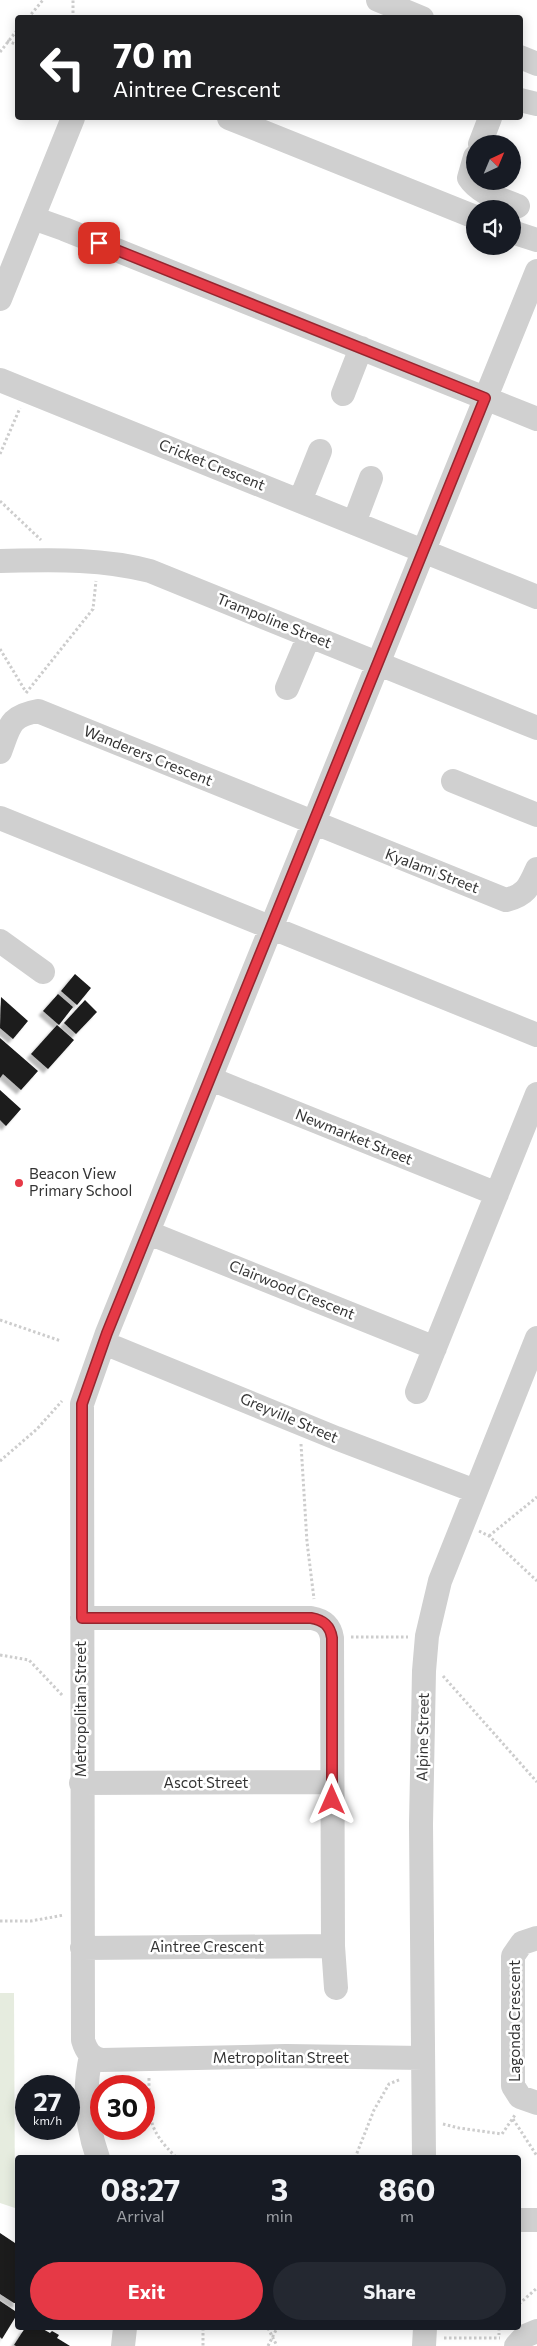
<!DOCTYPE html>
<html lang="en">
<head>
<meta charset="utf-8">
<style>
  body { margin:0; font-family:Commissioner,sans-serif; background:#242831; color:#f1f3f6; height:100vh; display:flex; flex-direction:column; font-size:19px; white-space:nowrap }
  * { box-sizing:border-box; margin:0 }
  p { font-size:16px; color:#9ea1a6 }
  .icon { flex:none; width:28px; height:28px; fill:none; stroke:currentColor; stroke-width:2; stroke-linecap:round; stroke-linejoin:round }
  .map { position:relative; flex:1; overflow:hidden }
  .drawer { position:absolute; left:15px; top:2155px; width:506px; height:175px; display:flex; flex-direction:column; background:#171b24; border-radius:5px; box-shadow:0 2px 12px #0003 }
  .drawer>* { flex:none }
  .banner { position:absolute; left:15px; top:15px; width:508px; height:105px; border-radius:5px; box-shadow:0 2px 12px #0003; background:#202124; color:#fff; overflow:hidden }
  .needle { width:32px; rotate:44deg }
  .controls { position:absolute; left:466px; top:135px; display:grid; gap:10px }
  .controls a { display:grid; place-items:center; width:55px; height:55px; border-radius:50%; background:#171b24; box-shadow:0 2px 12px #0003; font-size:25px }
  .speed { position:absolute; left:15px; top:2075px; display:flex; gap:10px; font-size:25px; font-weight:700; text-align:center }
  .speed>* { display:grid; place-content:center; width:65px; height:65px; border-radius:50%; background:#171b24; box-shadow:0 2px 12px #0003; line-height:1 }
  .speed small { font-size:12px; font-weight:400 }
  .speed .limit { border:8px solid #d22; background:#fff; color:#111 }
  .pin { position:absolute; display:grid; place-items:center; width:42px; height:42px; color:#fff; margin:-21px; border-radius:10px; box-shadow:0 2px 8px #0006 }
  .me { position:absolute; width:55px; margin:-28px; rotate:0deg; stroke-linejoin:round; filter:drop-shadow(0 0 4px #0008) }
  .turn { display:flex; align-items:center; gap:18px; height:105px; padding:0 15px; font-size:22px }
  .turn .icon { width:65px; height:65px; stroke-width:2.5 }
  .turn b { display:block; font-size:35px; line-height:42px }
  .eta { display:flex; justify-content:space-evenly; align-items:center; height:85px; text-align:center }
  .eta b { font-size:30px; font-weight:700; line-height:35px }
  .cta { display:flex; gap:10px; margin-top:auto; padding:10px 15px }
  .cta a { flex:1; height:58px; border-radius:30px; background:#e63946; color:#fff; font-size:20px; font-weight:700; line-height:58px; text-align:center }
  .cta a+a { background:#242831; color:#f1f3f6 }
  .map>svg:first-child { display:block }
</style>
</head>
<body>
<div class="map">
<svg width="537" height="2346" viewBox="0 0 537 2346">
  <defs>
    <filter id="shadow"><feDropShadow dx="-4.5" dy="4.5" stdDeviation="1" flood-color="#0004"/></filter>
  </defs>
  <rect width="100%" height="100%" fill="#fff"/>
  <path fill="#e6ecdf" d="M0,1993H14L15,2208L0,2203Z"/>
  <path fill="#1a1a1a" filter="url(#shadow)" d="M75,974L91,988L77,1005L61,991Z
    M58,994L73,1007L59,1025L43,1011Z
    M1,997L28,1021L13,1039L0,1028Z
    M85,1000L97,1012L76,1034L64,1023Z
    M57,1025L74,1040L48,1069L31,1054Z
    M0,1038L38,1071L21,1090L3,1074L0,1078Z
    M0,1090L21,1109L6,1126L0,1120Z
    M0,2233L18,2245V2303H14L0,2294Z
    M0,2301L18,2313L2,2339L0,2337Z
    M25,2328H41L50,2333L52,2331L59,2335L57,2338L70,2346H16L14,2345Z"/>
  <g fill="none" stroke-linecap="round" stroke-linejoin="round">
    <path stroke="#cdcdcd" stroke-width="3" stroke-dasharray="2.5 2.5" stroke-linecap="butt" d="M28,18L43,0
      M73,18V0
      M7,41L18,45
      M0,52L18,29
      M0,454L20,408
      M0,501L41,540
      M0,649L26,692
      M26,693L93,609L96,581
      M0,1320L61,1341
      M301,1444L307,1542L314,1599
      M0,1461L37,1429L62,1401
      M479,1531L489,1536L537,1581
      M489,1536L537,1497
      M351,1637H408
      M0,1655L29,1660L63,1696
      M443,1676L537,1782
      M0,1921H31L64,1915
      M149,2078C149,2118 147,2129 177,2158
      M513,2119L537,2156
      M443,2124L459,2128L502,2134L515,2115
      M355,2158L374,2110L389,2084L401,2079
      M519,2304L537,2288
      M203,2328V2346
      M268,2328L277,2346
      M499,2328V2335
      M444,2338H500
      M268,2346L277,2328"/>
    <path stroke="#d0d0d0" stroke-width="24" d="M378,0L422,18
      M520,57L537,64
      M520,100L537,104
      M229,118L475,217
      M480,144L490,118
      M475,157L469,178C479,194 502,199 518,206
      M33,218L64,229L537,419
      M512,232L537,240
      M0,299L73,118
      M0,380L537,597
      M343,394L361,348
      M300,501L320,451
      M354,523L371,478
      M0,561C51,560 100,558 150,571L537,728
      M287,688L309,636
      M0,752C10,726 9,716 38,711L506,900C526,895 529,887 537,869
      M453,781L537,815
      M0,818L537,1035
      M0,941L43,972
      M211,1079L497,1194
      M149,1233L435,1348
      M104,1343L336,1438L475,1491
      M417,1392L537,1094
      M82,1618H311C323,1620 330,1625 332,1638L333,1946L336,1988
      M81,1783L331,1782
      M537,1938L522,1943L513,1956V2086L520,2097L537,2103
      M82,1948L333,1946
      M91,2056C83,2091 86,2124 98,2158
      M423,2058L286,2056L102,2060C91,2058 86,2051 83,2040L82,1404L107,1333L537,271
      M424,2158L421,1824L424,1671L427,1636L440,1581L537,1338
      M519,2220H537
      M123,2346L125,2328
      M424,2346L425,2328
      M516,2346L525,2336L537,2331"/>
  </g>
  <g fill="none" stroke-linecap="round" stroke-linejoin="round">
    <g stroke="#96252e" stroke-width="12">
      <path id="route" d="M99,243L485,398L107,1333L82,1404V1618H311C323,1620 330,1625 332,1638V1800"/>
    </g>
    <use href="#route" stroke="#e63946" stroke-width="9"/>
  </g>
  <circle fill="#e63946" stroke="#fff" stroke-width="2" cx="19" cy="1183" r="5"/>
  <g text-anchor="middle" stroke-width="5" stroke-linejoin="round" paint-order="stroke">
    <g font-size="15" fill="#333" stroke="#fff">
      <text transform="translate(212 465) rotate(22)" y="5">Cricket Crescent</text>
      <text transform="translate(274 621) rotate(22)" y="5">Trampoline Street</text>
      <text transform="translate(148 756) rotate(22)" y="5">Wanderers Crescent</text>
      <text transform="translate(432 871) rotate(21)" y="5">Kyalami Street</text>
      <text transform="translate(354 1137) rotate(22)" y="5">Newmarket Street</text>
      <text transform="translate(292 1290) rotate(22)" y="5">Clairwood Crescent</text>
      <text transform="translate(289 1418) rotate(23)" y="5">Greyville Street</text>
      <text transform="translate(81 1709) rotate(-90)" y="5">Metropolitan Street</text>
      <text transform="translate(423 1737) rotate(-89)" y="5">Alpine Street</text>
      <text x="206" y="1788">Ascot Street</text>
      <text x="207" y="1952">Aintree Crescent</text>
      <text transform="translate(515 2021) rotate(-90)" y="5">Lagonda Crescent</text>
      <text x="281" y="2063">Metropolitan Street</text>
    </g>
    <g font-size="15" fill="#333" stroke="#fff" text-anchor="start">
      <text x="29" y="1179">Beacon View<tspan x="29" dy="17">Primary School</tspan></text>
    </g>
  </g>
</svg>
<div class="controls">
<a><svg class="needle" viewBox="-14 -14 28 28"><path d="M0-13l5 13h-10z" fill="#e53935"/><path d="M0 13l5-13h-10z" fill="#9ea1a6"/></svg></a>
<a><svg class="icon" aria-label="sound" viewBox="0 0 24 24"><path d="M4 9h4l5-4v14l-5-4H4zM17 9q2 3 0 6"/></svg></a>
</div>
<div class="speed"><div>27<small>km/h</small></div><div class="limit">30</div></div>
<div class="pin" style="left:99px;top:243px;background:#d93025"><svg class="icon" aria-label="arrive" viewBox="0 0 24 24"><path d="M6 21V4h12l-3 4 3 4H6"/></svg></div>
<svg class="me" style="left:332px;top:1800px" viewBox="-20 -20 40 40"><path d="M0-17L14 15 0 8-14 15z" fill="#e63946" stroke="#fff" stroke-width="4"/></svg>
<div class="banner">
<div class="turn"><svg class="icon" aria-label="left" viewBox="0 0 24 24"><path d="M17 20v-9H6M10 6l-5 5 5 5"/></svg><div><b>70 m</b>Aintree Crescent</div></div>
</div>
<section class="drawer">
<div class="eta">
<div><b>08:27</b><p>Arrival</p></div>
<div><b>3</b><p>min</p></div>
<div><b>860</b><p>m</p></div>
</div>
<div class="cta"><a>Exit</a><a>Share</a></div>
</section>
</div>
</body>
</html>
